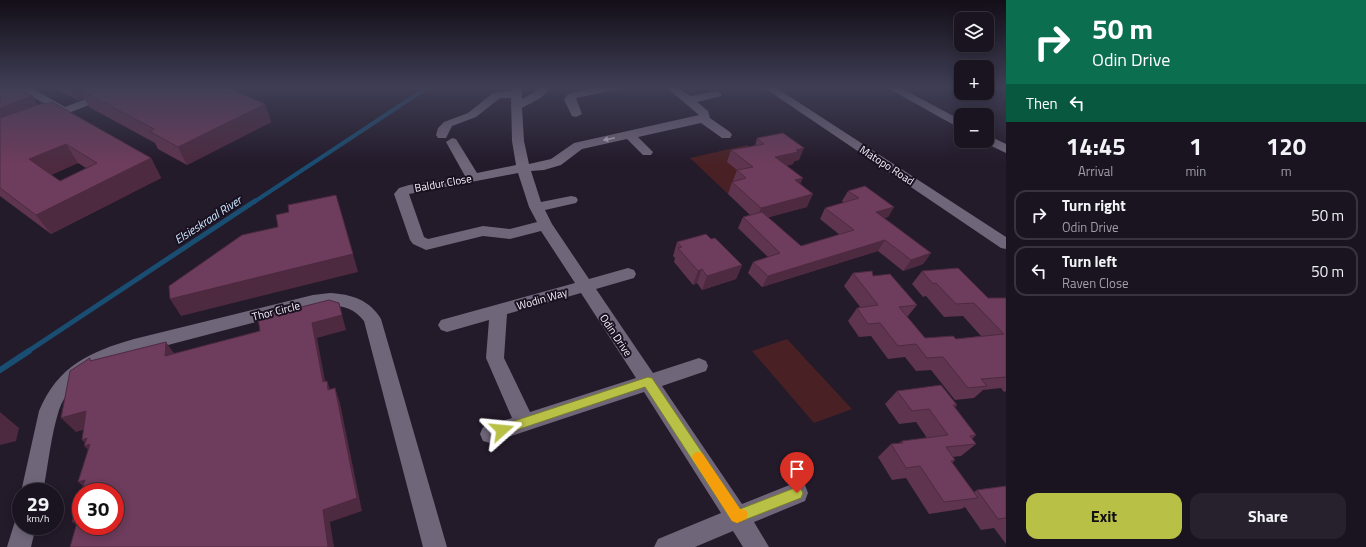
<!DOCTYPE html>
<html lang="en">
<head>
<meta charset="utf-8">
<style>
  body { margin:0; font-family:"Titillium Web",sans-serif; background:#27212d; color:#f1f3f6; height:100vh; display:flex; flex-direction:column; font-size:15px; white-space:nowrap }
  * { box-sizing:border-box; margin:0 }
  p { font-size:13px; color:#9f9ea5 }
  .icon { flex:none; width:22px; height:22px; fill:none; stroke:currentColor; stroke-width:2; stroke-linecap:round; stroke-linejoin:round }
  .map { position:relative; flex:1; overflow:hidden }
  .side { display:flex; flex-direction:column; background:#1a1420; width:360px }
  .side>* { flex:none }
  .top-card { background:#0b6e4f; color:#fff; overflow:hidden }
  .controls { position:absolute; left:954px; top:12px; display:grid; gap:8px }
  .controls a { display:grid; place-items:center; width:40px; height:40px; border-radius:8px; background:#1a1420; box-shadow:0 2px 10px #0003,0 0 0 1px #38333e; font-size:20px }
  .speed { position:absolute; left:12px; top:483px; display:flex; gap:8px; font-size:20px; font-weight:700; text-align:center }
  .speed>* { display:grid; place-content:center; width:52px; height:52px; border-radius:50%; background:#1a1420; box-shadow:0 2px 10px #0003,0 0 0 1px #38333e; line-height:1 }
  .speed small { font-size:10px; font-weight:400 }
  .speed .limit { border:6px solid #d22; background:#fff; color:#111 }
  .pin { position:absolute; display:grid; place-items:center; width:34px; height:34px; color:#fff; margin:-41px -17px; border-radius:50% 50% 50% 0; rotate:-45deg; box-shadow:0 0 4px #0007 }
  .pin .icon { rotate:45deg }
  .me { position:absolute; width:44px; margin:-22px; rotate:72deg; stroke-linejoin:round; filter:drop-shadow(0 0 3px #0008) }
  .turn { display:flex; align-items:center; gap:14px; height:84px; padding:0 20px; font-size:18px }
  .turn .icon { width:52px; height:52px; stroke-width:2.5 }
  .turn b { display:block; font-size:28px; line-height:34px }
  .then { display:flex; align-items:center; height:38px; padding:0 20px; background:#0003; gap:8px; font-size:15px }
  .eta { display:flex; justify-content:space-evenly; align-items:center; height:68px; text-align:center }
  .eta b { font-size:24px; font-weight:700; line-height:28px }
  .button { display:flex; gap:8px; margin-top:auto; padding:8px 20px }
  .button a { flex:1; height:46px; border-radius:12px; background:#b9c046; color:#111; font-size:16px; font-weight:700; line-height:46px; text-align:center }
  .button a+a { background:#27212d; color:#f1f3f6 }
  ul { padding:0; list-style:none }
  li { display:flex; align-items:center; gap:12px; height:50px; margin:0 8px 6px; padding:0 12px; border:2px solid #38333e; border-radius:12px }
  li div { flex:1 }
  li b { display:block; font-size:15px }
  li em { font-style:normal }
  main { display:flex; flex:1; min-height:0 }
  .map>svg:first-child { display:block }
</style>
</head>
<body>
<main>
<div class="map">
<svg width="1006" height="547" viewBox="0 0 1006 547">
  <rect width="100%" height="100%" fill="#231a2a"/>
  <path fill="#492125" d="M747,145L753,150L728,194L690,158Z
    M787,339L852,409L814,423L752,351Z"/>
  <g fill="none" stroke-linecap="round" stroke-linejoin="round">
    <path stroke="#194d72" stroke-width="4" d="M254,202L428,87"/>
    <path stroke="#194d72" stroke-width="5" d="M27,352L255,201"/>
    <path stroke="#194d72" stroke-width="6" d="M0,370L29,351"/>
    <path fill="#70667a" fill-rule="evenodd" d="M17,87H30L65,107L117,87H131L130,89L48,121L44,120L42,118L56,111Z
      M512,87H522V99L533,93L538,87H548C548,97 530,103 522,108L524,141L529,164L551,159L574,143L699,115L666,87H678L690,96L717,91L722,94L721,96L697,102L708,111L710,118L730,132L732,135L730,138H722L701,123L638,137L653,152L651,155H643L627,139L582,149L561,165L544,170L531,171L541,202L571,196L576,197L578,200L576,203L545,210L552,224L589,279L628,268L634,270L636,274L634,278L596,289L653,373L699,358L706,361L708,366L706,371L662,386L742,504L797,482L805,485L808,493L805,501L754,522L769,547H743L733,531L695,547H654L658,539L721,513L644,392L490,443L483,441L480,434L483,427L512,418L486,358L489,320L447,332L441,330L438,325L441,320L575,283L541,231L510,239L483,236L426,250L413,244L410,240L394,194L399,188L409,185L465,176L446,142L452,138L456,139L477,173L516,165L512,141L511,98H500L476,117L452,126L446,138H438L436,135L438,128L444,122L468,113L493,93L511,91ZM518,173L529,207L537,222L510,229L483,226L428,239L424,237L409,194ZM581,293L636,378L530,412L504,358L507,314Z
      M600,87H621L620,89L576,98L582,114L576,117L572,116L564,100L568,94Z
      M763,87H775L1006,237V249L1001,248Z
      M886,87H899L961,120V129Z
      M987,135L1006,144V153L983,142L987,141Z
      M330,293C351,294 370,300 381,319L447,547H423L364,321C351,304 333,304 313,307L145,351C112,359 71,375 59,410C51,435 48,466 43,492H21L39,411C58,366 89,352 134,339L313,295Z
      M21,516V526H36L31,547H7L16,518Z"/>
  </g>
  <path fill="#5f344f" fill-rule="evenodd" d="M0,87L32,96L37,105L151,158L161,178L51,234L0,196ZM78,163L86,168L60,181L51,175Z
    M52,87H226L265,104L271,122L187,165L158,149L155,143L89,107L84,98L78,100Z
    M757,138L799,160L794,161L793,164L786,166L800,184L807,207L768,217L801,246L840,235L820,219L825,208L844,203L842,201L848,191L894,207L888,217L884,218L931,253L923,264L903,271L878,251L762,287L748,273L753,262L768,257L738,228L743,217L750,215L728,194L732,182L733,181L737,170L727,162L731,150L755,146Z
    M711,239L742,265L736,279L702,290L697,283L693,285L674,262L675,258L673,256L677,242Z
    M922,271L988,298H1006V391L1004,392L1001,388L983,390L974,398L955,400L931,370L916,371L905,357L888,359L871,336L859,337L848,321L857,308H861L844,286L853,273L873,276L917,305L907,317L925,338L956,339L981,336L963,316L944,317L926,296L923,297L912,284Z
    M897,391L957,405L955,407L976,435L972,439L976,444L961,456L953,457L955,460L952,463L974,492L977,490L1006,486V544L994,528L981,530L965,507L961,509L929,514L906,478L892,480L878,457L891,444L899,443L902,441L927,438L916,422L899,424L885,404Z"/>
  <path fill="#4d2a40" d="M70,87H113L80,90L84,98L78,100Z
    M32,96L43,114L0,131V108Z
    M265,104L271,122L187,165L178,147Z
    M66,144L78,163L43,178L29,159Z
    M804,148L799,160L794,161L793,164L771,169L775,157L796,150Z
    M151,158L161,178L51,234L36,215Z
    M803,178L797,191L795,180Z
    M813,194L807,207L756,221L761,208Z
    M894,207L888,217L869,223L876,212Z
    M885,240L878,251L762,287L768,276Z
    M931,253L923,264L903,271L911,260Z
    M353,254L358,272L181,316L170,299Z
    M742,265L736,279L702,290L707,276Z
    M702,269L697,283L693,285L698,271Z
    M339,303L346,330L317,338L328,396L323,382L312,323Z
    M166,342L176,356H165Z
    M327,381L332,395L328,390Z
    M335,388L340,403L362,511L330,522L334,547H328L323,510Z
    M86,411L100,425L76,432L61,418Z
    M0,412L19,428L16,441L0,445Z
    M87,438L99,460L84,446L87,445L82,440Z
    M85,480L91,492L78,482Z
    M78,519L88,534L72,522Z"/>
  <path fill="#6e3c5c" stroke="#4d2a40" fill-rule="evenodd" d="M0,87H16L32,96L0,108Z
    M87,87H226L265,104L178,147L149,131L154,129L80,90Z
    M52,102L151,158L36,215L0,188V118L43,103L46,104ZM66,144L97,163L60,181L29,159Z
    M783,133L804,148L796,150L798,152L775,157L803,178L795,180L813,194L761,208L732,182L746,178L737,170L753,167L731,150L764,144L757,138Z
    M865,186L894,207L876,212L931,253L911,260L885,240L768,276L753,262L780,253L743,217L762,212L801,246L854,230L825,208L859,198L848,191Z
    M336,195L353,254L170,299L169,286L242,235L278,227L276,215L289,212L288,205Z
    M706,234L711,239L715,238L742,265L707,276L702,269L698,271L678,248L682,247L677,242Z
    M958,268L988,298H1006V377L981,379L987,386L968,388L943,357L927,358L916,344L898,346L880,323L868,324L857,308L878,305L853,273L872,271L873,276L890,274L917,305L899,307L925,338L953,336L956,339L1004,334L974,303L956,304L936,283L933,284L922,271Z
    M329,300L339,303L342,315L312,323L323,382L327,381L328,390L335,388L357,498L323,510L328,547H70L78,519L72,522L85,480L78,482L90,444L84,446L87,438L82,440L86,411L61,418L70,371L90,358V361L166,342L165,356L260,331L258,318ZM81,492H115V526H81Z
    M941,385L957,405H953L976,435L970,436L976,444L946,447L955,460L951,461L978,498L944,502L920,466L906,468L891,444L903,443L902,441L948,435L929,409L912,411L897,391Z
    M1006,486V518L998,519L977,490Z"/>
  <defs><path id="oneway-solid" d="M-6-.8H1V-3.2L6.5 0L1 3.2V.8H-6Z"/></defs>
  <use fill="#bab2c1" href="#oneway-solid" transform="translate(609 139) rotate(168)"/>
  <linearGradient id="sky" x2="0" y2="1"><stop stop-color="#130e17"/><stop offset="0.53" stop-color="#3f3e55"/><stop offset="1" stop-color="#3f3e55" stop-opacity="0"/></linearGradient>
  <rect width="1006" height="164" fill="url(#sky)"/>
  <path fill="#b9c046" stroke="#787d2e" d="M648,377L652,378L740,509L797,487L801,489L803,493L801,498L737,523L732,521L645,387L502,435L497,434L496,430L497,426L502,425Z"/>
  <path fill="#f59e0b" d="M698,452L702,453L740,509L746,510L748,515L746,519L737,523L732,521L694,461L692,457L694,453Z"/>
  <g text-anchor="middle" stroke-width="4" stroke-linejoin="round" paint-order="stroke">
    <g font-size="11" fill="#f6f0fb" stroke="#1a1120">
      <text transform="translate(887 165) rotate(33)" y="4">Matopo Road</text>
      <text transform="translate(443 183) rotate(-10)" y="4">Baldur Close</text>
      <text transform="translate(542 299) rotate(-16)" y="4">Wodin Way</text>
      <text transform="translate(276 311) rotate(-14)" y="4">Thor Circle</text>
      <text transform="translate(616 335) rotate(56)" y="4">Odin Drive</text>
    </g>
    <g font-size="12" font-style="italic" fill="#cae7ff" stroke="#1a1120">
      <text transform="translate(208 220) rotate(-33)" y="4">Elsieskraal River</text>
    </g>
  </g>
</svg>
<div class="controls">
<a><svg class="icon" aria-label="layers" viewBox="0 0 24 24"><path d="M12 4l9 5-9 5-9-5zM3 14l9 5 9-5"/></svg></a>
<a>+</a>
<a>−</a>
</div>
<div class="speed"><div>29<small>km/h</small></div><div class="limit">30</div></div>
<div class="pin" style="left:797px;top:493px;background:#d93025"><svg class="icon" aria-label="arrive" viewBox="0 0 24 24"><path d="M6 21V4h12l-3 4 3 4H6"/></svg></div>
<svg class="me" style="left:502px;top:430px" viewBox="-20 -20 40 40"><path d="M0-17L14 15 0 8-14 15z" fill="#b9c046" stroke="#fff" stroke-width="4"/></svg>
</div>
<section class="side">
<div class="top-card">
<div class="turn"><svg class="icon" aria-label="right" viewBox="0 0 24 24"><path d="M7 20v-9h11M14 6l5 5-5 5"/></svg><div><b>50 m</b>Odin Drive</div></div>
<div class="then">Then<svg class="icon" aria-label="left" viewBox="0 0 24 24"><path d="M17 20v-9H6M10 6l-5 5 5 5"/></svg></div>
</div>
<div class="eta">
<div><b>14:45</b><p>Arrival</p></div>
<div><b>1</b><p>min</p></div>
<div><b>120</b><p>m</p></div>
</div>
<ul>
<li><svg class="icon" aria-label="right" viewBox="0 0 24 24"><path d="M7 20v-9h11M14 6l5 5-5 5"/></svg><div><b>Turn right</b><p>Odin Drive</p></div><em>50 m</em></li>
<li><svg class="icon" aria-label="left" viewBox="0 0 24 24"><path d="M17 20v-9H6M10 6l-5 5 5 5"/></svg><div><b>Turn left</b><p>Raven Close</p></div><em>50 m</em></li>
</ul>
<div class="button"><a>Exit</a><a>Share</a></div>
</section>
</main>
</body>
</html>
